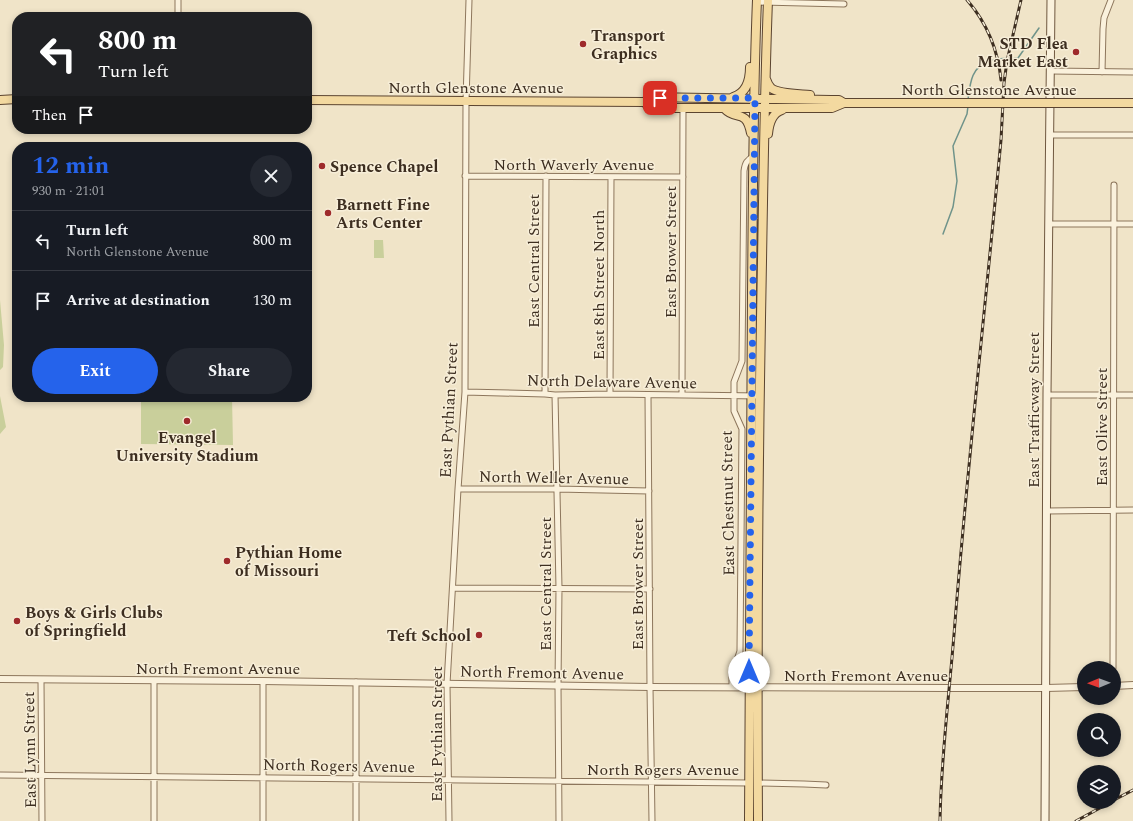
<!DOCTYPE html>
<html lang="en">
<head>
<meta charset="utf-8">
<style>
  body { margin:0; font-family:Spectral,serif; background:#242831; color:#f1f3f6; height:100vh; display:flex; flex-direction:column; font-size:15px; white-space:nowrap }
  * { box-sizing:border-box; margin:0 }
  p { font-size:13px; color:#9ea1a6 }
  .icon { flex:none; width:22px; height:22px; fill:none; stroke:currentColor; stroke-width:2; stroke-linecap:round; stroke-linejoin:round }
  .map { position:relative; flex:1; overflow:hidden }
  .side { position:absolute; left:12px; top:142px; width:300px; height:260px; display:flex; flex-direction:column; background:#171b24; border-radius:16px; box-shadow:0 2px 6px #0003 }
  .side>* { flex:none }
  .top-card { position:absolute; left:12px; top:12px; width:300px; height:122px; border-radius:16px; box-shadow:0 2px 6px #0003; background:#202124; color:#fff; overflow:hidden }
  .needle { width:26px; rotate:269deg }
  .fabs { position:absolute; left:1077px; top:661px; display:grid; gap:8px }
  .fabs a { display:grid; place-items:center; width:44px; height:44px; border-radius:50%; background:#171b24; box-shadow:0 2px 6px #0003; font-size:20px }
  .pin { position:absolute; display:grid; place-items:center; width:34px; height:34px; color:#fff; margin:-17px; border-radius:8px; box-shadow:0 2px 6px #0006 }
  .me { position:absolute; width:44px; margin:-22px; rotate:0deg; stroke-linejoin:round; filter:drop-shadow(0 0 3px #0008) }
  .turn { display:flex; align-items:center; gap:14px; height:84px; padding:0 20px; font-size:18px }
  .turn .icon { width:52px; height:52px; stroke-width:2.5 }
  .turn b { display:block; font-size:28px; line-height:34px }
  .then { display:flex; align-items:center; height:38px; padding:0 20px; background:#0003; gap:8px; font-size:15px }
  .round { display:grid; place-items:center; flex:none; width:42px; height:42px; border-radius:21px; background:#242831 }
  .head { display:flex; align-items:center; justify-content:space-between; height:68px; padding:0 20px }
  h1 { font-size:24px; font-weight:700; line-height:30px; color:#2563eb }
  .action { display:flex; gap:8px; margin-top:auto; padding:8px 20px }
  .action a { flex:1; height:46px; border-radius:24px; background:#2563eb; color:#fff; font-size:16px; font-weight:700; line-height:46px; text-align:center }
  .action a+a { background:#242831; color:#f1f3f6 }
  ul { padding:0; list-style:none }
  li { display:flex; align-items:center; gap:12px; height:60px; padding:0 20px; border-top:1px solid #363941 }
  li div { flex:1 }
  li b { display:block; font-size:15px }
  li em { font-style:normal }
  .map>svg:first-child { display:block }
</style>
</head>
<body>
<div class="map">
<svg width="1133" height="821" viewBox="0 0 1133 821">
  <rect width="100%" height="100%" fill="#f0e4c8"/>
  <path fill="#c9cf9b" d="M374,240H383L384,258H374Z
    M0,300L4,345L3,367L0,370Z
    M0,396L6,427L0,434Z
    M141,397H232L233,445L141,444Z"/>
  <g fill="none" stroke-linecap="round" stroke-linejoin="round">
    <path stroke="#6f938a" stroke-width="1.5" d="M968,100C970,84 971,67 989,61C997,58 1010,58 1018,58L1039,28
      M943,234L953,207L957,181L953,146L967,114L968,106"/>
    <g stroke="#8d765c" stroke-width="7">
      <path id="minor" d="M757,2L844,4
        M178,17V0
        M1050,71L1133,72
        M1102,72L1103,29L1104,18L1111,0
        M1050,135H1133
        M465,176L683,177
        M1049,224H1133
        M465,392L545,394L555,395L610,394L760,396
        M545,394L546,176
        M610,394L611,177
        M555,395L559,588L558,685L559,821
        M648,395L650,687L652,821
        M682,395L683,108
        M1047,395H1133
        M458,489H557L649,491
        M1047,511L1133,510
        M453,588L650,589
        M1113,668L1114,185
        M41,680L42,821
        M154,681V821
        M263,681V821
        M356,682V821
        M732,687V675L740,651L742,429L734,411V382L742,361L744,171C745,163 747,160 754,156
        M0,775L749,783
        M758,783L804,784L826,785
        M449,821L447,684L458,489L465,392L466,101L469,0"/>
    </g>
    <g stroke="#8d765c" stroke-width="8">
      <path id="tertiary" d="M0,679L263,681L650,687L949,688H1046L1084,687
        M1114,686L1133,685"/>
    </g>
    <g stroke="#6f573f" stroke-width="9">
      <path id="secondary" d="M1045,821L1047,395L1051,0"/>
    </g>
    <g stroke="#5b4430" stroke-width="10">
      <path id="primary" d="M766,79C767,82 768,85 771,88C778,94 800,94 810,95
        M733,97C747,93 750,79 750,67
        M0,100L17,99
        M307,100L645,102
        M645,102L649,97L831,100H839L844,103H930
        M645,102L649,108H832L844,103
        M725,109C736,121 746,108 751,133
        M768,134C769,123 772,113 782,110
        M749,821C749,645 750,469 752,293C753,195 753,98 757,0
        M758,821C757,653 758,485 761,318C763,212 764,106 768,0"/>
    </g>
    <use href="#minor" stroke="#faf1dc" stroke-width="5"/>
    <use href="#tertiary" stroke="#faf1dc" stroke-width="6"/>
    <use href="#secondary" stroke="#faf1dc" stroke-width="7"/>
    <use href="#primary" stroke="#f3d9a0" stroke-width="8"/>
    <g stroke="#3d2e20" stroke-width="3">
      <path id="rail" d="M967,0C987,23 998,50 1001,80
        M1114,800L1133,790
        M940,821C941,754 950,689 955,622C968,461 986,300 1001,140L1004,83L1007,61L1021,0
        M1076,821L1111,802"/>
    </g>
    <use href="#rail" stroke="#f7eed8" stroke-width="1.5" stroke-dasharray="4.5" stroke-linecap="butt"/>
    <g stroke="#5b4430" stroke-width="10" stroke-linecap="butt">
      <path id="primary-bridge" d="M930,103H1133"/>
    </g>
    <use href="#primary-bridge" stroke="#f3d9a0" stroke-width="8"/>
  </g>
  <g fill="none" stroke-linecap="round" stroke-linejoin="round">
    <path stroke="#2563eb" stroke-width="7" stroke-dasharray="0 12.6" d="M660,98H755L749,672"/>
  </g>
  <g fill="#9e2a2b" stroke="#f7eed8" stroke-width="1.5">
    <circle cx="583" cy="44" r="4"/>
    <circle cx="1076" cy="52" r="4"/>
    <circle cx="322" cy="166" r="4"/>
    <circle cx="328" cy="213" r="4"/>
    <circle cx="187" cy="421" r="4"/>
    <circle cx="227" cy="561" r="4"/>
    <circle cx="17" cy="621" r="4"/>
    <circle cx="479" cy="635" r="4"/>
  </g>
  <g text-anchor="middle" stroke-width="3" stroke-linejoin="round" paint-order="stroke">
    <g font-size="16" font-weight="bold" fill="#3d2e20" stroke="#f7eed8" text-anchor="start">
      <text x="591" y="41">Transport<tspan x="591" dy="18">Graphics</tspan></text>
      <text x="1068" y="49" text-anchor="end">STD Flea<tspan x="1068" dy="18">Market East</tspan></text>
      <text x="330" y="172">Spence Chapel</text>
      <text x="336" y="210">Barnett Fine<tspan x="336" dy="18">Arts Center</tspan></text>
      <text x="187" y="443" text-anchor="middle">Evangel<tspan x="187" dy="18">University Stadium</tspan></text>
      <text x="235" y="558">Pythian Home<tspan x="235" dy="18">of Missouri</tspan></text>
      <text x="25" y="618">Boys &amp; Girls Clubs<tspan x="25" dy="18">of Springfield</tspan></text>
      <text x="471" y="641" text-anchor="end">Teft School</text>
    </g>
    <g font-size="16" fill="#3d2e20" stroke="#f7eed8">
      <text x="476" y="93">North Glenstone Avenue</text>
      <text x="989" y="95">North Glenstone Avenue</text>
      <text x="574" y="170">North Waverly Avenue</text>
      <text transform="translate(670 252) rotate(-90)" y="6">East Brower Street</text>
      <text transform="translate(533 261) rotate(-90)" y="6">East Central Street</text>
      <text transform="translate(598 285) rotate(-90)" y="6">East 8th Street North</text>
      <text transform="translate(612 381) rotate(1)" y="6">North Delaware Avenue</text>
      <text transform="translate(448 410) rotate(-87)" y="6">East Pythian Street</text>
      <text transform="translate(1033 410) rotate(-90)" y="6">East Trafficway Street</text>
      <text transform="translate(1101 427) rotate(-90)" y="6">East Olive Street</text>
      <text transform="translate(554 477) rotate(1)" y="6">North Weller Avenue</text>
      <text transform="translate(727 503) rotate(-91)" y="6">East Chestnut Street</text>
      <text transform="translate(545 584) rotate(-90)" y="6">East Central Street</text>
      <text transform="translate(637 584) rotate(-90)" y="6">East Brower Street</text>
      <text x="218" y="674">North Fremont Avenue</text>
      <text transform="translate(542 672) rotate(1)" y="6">North Fremont Avenue</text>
      <text x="866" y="681">North Fremont Avenue</text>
      <text transform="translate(436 734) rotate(-90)" y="6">East Pythian Street</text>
      <text transform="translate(29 750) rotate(-91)" y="6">East Lynn Street</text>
      <text transform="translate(339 765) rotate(1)" y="6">North Rogers Avenue</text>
      <text x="663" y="775">North Rogers Avenue</text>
    </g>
  </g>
</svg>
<div class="fabs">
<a><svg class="needle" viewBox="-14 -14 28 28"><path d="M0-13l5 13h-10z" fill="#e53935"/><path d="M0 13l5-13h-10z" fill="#9ea1a6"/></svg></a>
<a><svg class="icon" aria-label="search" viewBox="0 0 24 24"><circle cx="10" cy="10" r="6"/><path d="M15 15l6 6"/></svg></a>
<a><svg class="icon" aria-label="layers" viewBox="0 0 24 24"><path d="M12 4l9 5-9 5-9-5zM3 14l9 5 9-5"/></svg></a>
</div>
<div class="pin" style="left:660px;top:98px;background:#d93025"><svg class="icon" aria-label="arrive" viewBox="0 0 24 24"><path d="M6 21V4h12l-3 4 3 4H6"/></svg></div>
<svg class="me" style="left:749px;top:672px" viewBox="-20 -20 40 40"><circle r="19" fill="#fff"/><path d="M0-13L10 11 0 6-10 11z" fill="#2563eb"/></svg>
<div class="top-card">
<div class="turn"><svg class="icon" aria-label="left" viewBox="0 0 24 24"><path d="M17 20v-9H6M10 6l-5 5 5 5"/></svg><div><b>800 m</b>Turn left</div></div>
<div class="then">Then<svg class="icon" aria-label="arrive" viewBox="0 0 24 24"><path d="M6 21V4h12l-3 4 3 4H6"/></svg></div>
</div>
<section class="side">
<div class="head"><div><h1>12 min</h1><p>930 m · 21:01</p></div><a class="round"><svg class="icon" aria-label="close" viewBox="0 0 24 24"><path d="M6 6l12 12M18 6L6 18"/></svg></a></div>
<ul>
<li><svg class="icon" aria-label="left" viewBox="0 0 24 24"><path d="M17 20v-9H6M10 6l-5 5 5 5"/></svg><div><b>Turn left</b><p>North Glenstone Avenue</p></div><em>800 m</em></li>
<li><svg class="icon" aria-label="arrive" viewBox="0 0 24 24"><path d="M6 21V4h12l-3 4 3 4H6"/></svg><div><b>Arrive at destination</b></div><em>130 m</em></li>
</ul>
<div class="action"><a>Exit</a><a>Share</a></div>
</section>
</div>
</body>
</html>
